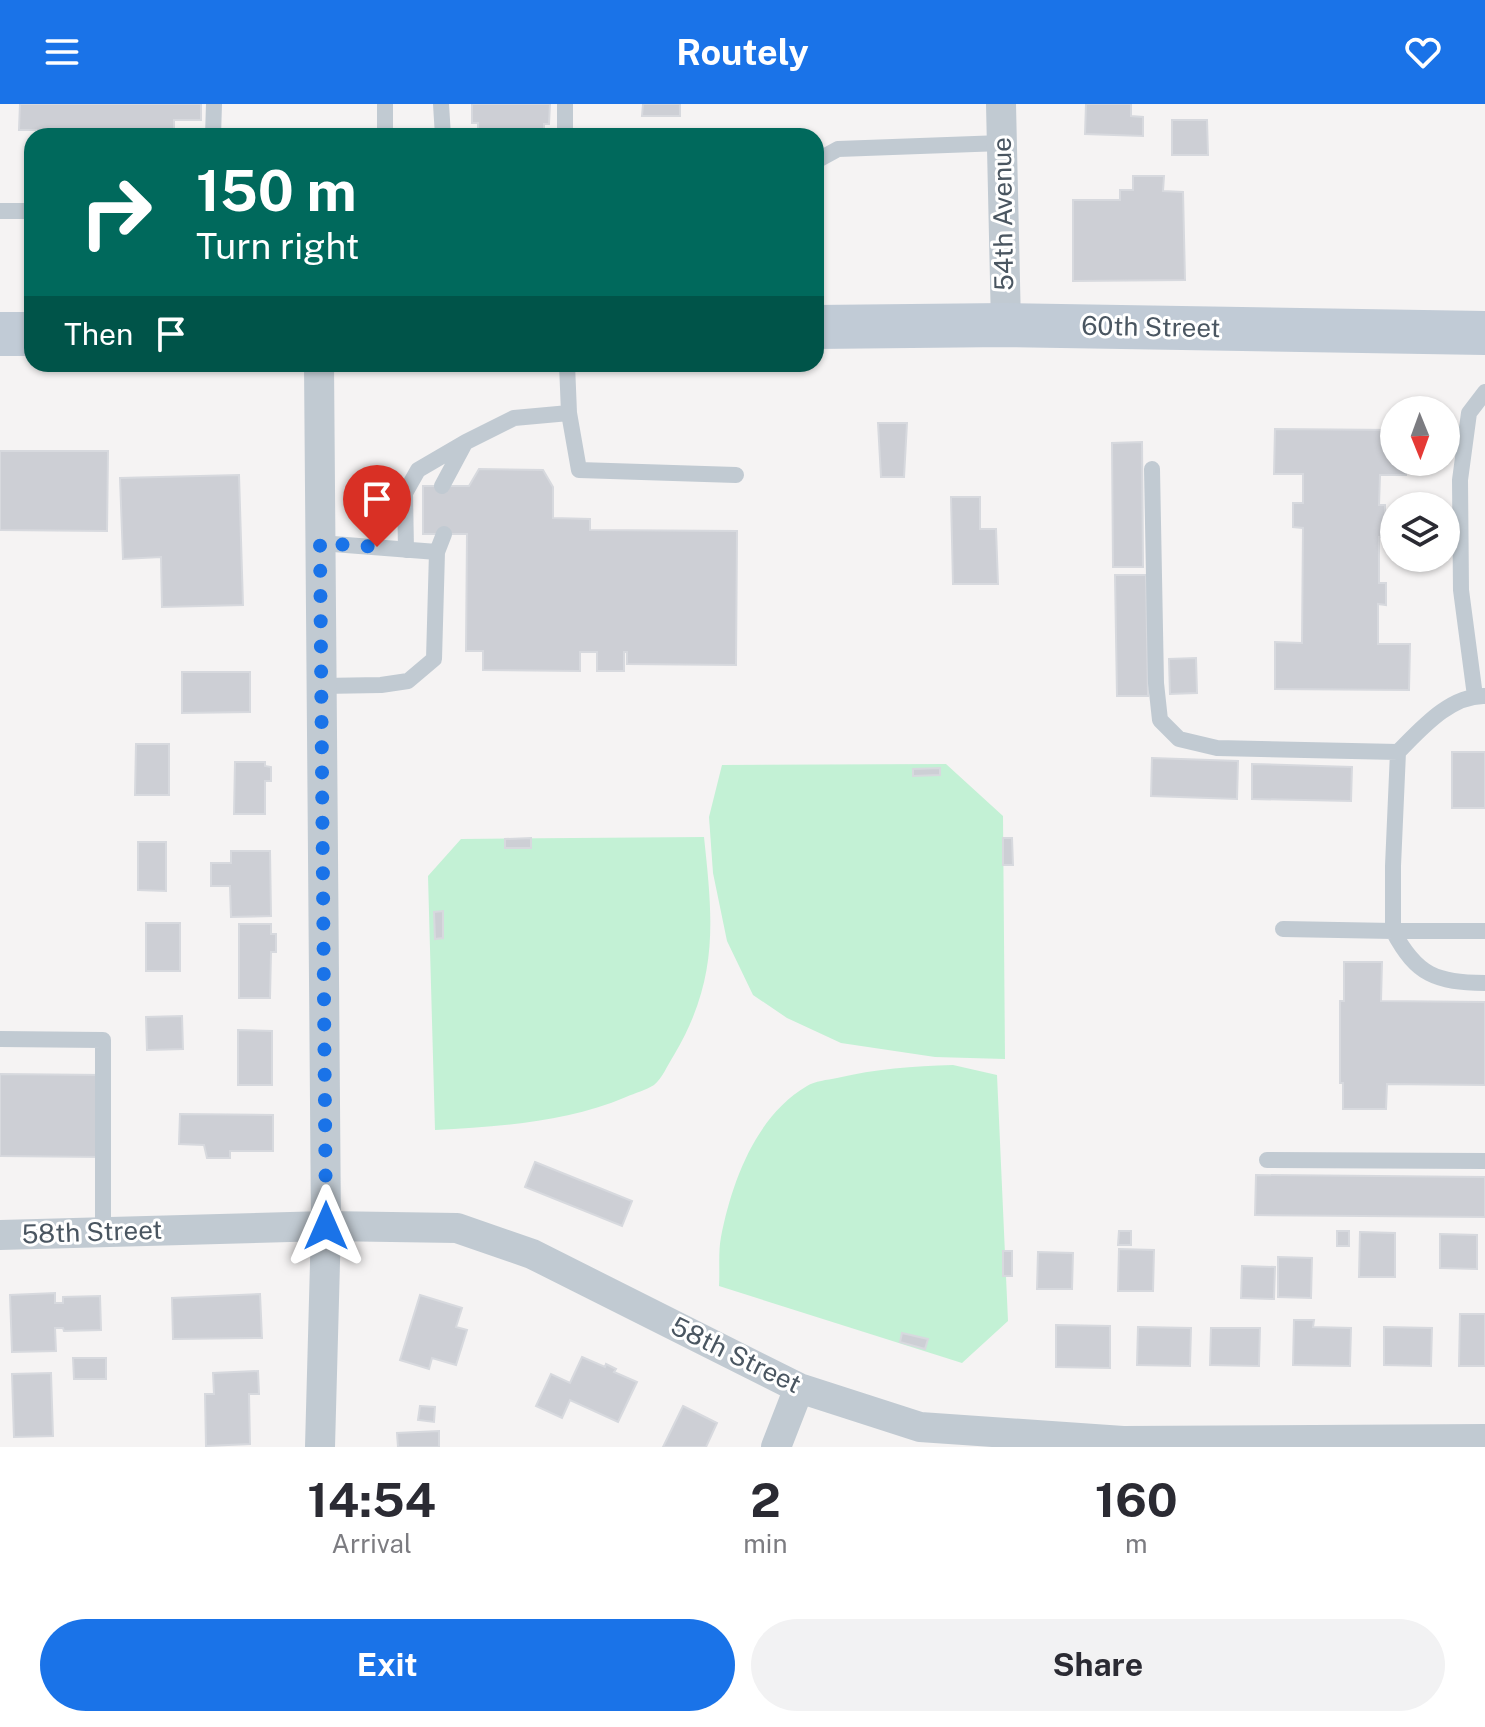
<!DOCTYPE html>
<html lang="en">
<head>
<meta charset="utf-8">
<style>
  body { margin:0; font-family:"Public Sans",sans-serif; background:#f2f2f3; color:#2b2b33; height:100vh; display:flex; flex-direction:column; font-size:30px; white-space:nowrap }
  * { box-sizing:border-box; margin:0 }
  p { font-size:26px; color:#7c7c81 }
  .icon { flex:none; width:44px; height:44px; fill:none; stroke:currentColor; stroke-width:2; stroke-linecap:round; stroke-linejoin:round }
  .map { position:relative; height:1343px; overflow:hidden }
  .details { display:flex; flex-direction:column; background:#fff; flex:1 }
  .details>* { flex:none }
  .banner { position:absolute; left:24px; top:24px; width:800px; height:244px; border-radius:24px; box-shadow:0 2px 6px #0004; background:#00695c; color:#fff; overflow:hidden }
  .needle { width:52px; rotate:179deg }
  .tools { position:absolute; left:1380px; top:292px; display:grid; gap:16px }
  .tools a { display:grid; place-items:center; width:80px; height:80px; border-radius:50%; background:#fff; box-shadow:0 2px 6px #0004; font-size:40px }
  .pin { position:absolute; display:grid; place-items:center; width:68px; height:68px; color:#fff; margin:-82px -34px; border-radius:50% 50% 50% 0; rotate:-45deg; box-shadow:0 0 8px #0007 }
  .pin .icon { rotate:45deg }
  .me { position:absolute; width:88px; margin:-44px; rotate:0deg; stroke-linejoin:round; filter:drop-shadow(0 0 6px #0008) }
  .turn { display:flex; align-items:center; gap:28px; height:168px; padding:0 40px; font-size:36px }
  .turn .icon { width:104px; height:104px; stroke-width:2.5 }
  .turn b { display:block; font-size:56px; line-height:68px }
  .then { display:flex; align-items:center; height:76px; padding:0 40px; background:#0003; gap:16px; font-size:30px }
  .eta { display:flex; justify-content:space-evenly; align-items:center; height:136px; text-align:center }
  .eta b { font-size:48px; font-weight:700; line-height:56px }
  .primary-button { display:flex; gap:16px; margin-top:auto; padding:16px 40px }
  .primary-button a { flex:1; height:92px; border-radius:48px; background:#1a73e8; color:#fff; font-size:32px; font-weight:700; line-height:92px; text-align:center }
  .primary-button a+a { background:#f2f2f3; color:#2b2b33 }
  header { display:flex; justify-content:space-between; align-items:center; height:104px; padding:0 40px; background:#1a73e8; color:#fff; font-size:36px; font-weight:700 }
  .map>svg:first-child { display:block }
</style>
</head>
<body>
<header><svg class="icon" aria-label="menu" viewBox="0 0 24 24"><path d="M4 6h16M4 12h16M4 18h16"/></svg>Routely<svg class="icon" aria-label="heart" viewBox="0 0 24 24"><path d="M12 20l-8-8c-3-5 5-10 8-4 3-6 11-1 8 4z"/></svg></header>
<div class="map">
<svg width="1485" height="1343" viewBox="0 0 1485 1343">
  <rect width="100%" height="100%" fill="#f5f3f3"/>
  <path fill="#c3f1d5" d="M946,660L1003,712L1005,955L935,953L841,939L787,914L753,891L727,837L713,769L709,713L722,661Z
    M704,733C713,817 719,875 674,951C668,960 662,975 654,981C646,986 635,989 626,993C565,1019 500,1022 435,1026L428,772L461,735Z
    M953,961L997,971L1008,1217L962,1259L719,1182C720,1166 718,1148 721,1133C732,1077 756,1012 807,982C815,977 827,976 837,974C875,965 913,962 953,961Z"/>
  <path fill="#cdcfd5" stroke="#d7d9de" stroke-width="2" d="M20,0H201V16H174V32H36V26H19Z
    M472,0H550L549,20H544V32H478V19H472Z
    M643,0H680V12H642Z
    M1086,0H1131V12L1143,13V32L1085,30Z
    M1172,16H1207L1208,51H1172Z
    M680,28V32H620V29Z
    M1133,72H1164L1163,87L1183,88L1185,176L1073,177V96H1120V86H1133Z
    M878,319H907L904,373H881Z
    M1275,325L1394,326V358H1406V371H1380L1379,401H1385V433H1379V479H1386V501L1378,500V540H1410L1409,586L1275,585V538L1302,539L1303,424L1293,423V399H1303V370H1274Z
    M1142,338L1143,463H1113L1112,339Z
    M0,347H108L107,427L0,426Z
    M479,365L543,366L553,383V414L590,415V426L737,427L736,561L627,560V548H624V567H597V548H580V567L483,566V547H466L467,430H423V382H469Z
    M239,371L243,501L162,503L161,453L123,455L120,374Z
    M951,393H980V425H996L998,480H953Z
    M1115,471H1146L1148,592H1117Z
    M1196,554L1197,589L1170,590L1169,555Z
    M182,568H250V608L182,609Z
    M136,640H169V691H135Z
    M1452,648H1485V704H1452Z
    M1152,654L1238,657L1237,695L1151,692Z
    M235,658H265V662L271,663V677H265V710H234Z
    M1252,660L1352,663L1351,697L1252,695Z
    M940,664V671L913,672V665Z
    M531,734V744H505V735Z
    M1003,734H1012L1013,761H1003Z
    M138,738H166V787L138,786Z
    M231,747H270L271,812L231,813L230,782H211V759H231Z
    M443,807V834L435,835L434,808Z
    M146,819H180V867H146Z
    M239,820H271V830H276V848H271L270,894H239Z
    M1344,858H1382L1381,897L1485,898V981L1387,980L1386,1005H1343V979H1340V897H1344Z
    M182,912L183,945L147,946L146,913Z
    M238,926L272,927V981H238Z
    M0,970L103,971L102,1053L0,1052Z
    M180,1010L273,1011V1047H230V1054H207L204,1041L179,1040Z
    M535,1058L632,1097L622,1122L525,1083Z
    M1256,1071L1485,1073V1113L1255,1111Z
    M1119,1127H1131V1141H1118Z
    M1337,1127H1349V1142H1337Z
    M1360,1128L1395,1129V1173H1359Z
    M1440,1130L1477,1131V1165L1440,1164Z
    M1119,1145L1154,1146L1153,1187H1118Z
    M1003,1147H1012V1172H1003Z
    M1038,1148L1073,1149L1072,1185H1037Z
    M1278,1153L1312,1154L1311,1194L1278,1193Z
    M1242,1162L1275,1163L1274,1195L1241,1194Z
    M55,1189V1199H63V1193L100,1192L101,1226L64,1227L63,1224H55L56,1247L12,1248L10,1191Z
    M260,1190L262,1234L173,1235L172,1194Z
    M420,1191L462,1204L456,1223L467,1226L456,1261L432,1254L429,1265L400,1256Z
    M1460,1210H1485V1262H1459Z
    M1294,1216H1314L1313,1223L1351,1224L1350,1262L1293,1261Z
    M1056,1221L1110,1222V1264L1056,1263Z
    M1138,1223L1191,1224L1190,1262L1137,1261Z
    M1384,1223L1432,1224L1431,1262L1384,1261Z
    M1211,1224H1260L1259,1262L1210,1261Z
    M902,1229L928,1235L925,1245L900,1238Z
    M582,1253L605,1263L606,1260L616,1265L614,1268L637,1278L618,1318L570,1296L562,1314L536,1302L551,1270L570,1279Z
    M73,1254H106V1275H74Z
    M258,1267L259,1290H249L250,1340L206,1342L205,1290H214L213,1269Z
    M51,1269L53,1332L14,1333L12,1270Z
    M420,1302L435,1303L434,1318L418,1316Z
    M683,1302L717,1319L706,1343H663Z
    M439,1327V1343H398L397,1329Z"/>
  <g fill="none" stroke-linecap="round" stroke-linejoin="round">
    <path stroke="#c1cad2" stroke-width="16" d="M441,0L443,32
      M565,0V32
      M213,32L214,0
      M385,32V0
      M816,57L838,45L1002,39
      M0,107H32
      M567,260L569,309L579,366L736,371
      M1152,365L1156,579L1160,616L1179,635L1217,644L1398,648
      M442,382L465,339
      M320,439L437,448
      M406,446L405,389L418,366L466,338L514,314L569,309
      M322,582L381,581L408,577L434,555L437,448L444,430
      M1475,592L1461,486L1460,376L1469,309L1485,288
      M1485,592C1450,591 1421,625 1398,648L1393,762V827H1485
      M1283,825L1393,827C1417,872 1436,878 1485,879
      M0,935L103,936V1128
      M1267,1056L1485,1057"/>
    <path stroke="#c1cad2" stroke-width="30" d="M1001,0L1006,221
      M319,260L326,1122L320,1343
      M0,1131L326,1122L457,1124L532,1150L799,1284L920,1323L1123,1337L1485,1335
      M776,1343L799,1284"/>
    <path stroke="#c1cbd6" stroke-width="44" d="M816,223L1006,221L1485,229
      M0,230H32"/>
  </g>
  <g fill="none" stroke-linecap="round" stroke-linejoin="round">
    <path stroke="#1a73e8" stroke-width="14" stroke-dasharray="0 25.2" d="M326,1122L320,439L377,443"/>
  </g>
  <g text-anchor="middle" stroke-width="6" stroke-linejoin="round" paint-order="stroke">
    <g font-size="26" fill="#4a5661" stroke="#fff">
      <text transform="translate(1003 110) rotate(-91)" y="9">54th Avenue</text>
      <text transform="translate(1151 223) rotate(1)" y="9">60th Street</text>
      <text transform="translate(92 1128) rotate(-2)" y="9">58th Street</text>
      <text transform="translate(736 1251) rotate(26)" y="9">58th Street</text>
    </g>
  </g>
</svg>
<div class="tools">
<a><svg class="needle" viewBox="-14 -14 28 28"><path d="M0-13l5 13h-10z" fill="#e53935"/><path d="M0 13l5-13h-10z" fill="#7c7c81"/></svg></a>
<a><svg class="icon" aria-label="layers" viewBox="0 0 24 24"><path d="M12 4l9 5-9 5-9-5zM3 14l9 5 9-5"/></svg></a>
</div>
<div class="pin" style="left:377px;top:443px;background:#d93025"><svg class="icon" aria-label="arrive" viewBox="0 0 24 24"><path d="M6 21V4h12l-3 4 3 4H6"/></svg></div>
<svg class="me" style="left:326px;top:1122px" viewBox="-20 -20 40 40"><path d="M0-17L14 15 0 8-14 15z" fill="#1a73e8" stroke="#fff" stroke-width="4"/></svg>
<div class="banner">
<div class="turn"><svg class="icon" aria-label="right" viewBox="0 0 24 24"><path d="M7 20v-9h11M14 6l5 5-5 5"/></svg><div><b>150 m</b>Turn right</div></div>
<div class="then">Then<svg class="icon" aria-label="arrive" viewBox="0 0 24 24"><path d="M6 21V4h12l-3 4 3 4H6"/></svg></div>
</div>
</div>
<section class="details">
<div class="eta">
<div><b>14:54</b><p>Arrival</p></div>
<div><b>2</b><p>min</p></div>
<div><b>160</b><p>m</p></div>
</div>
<div class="primary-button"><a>Exit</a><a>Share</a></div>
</section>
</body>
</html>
